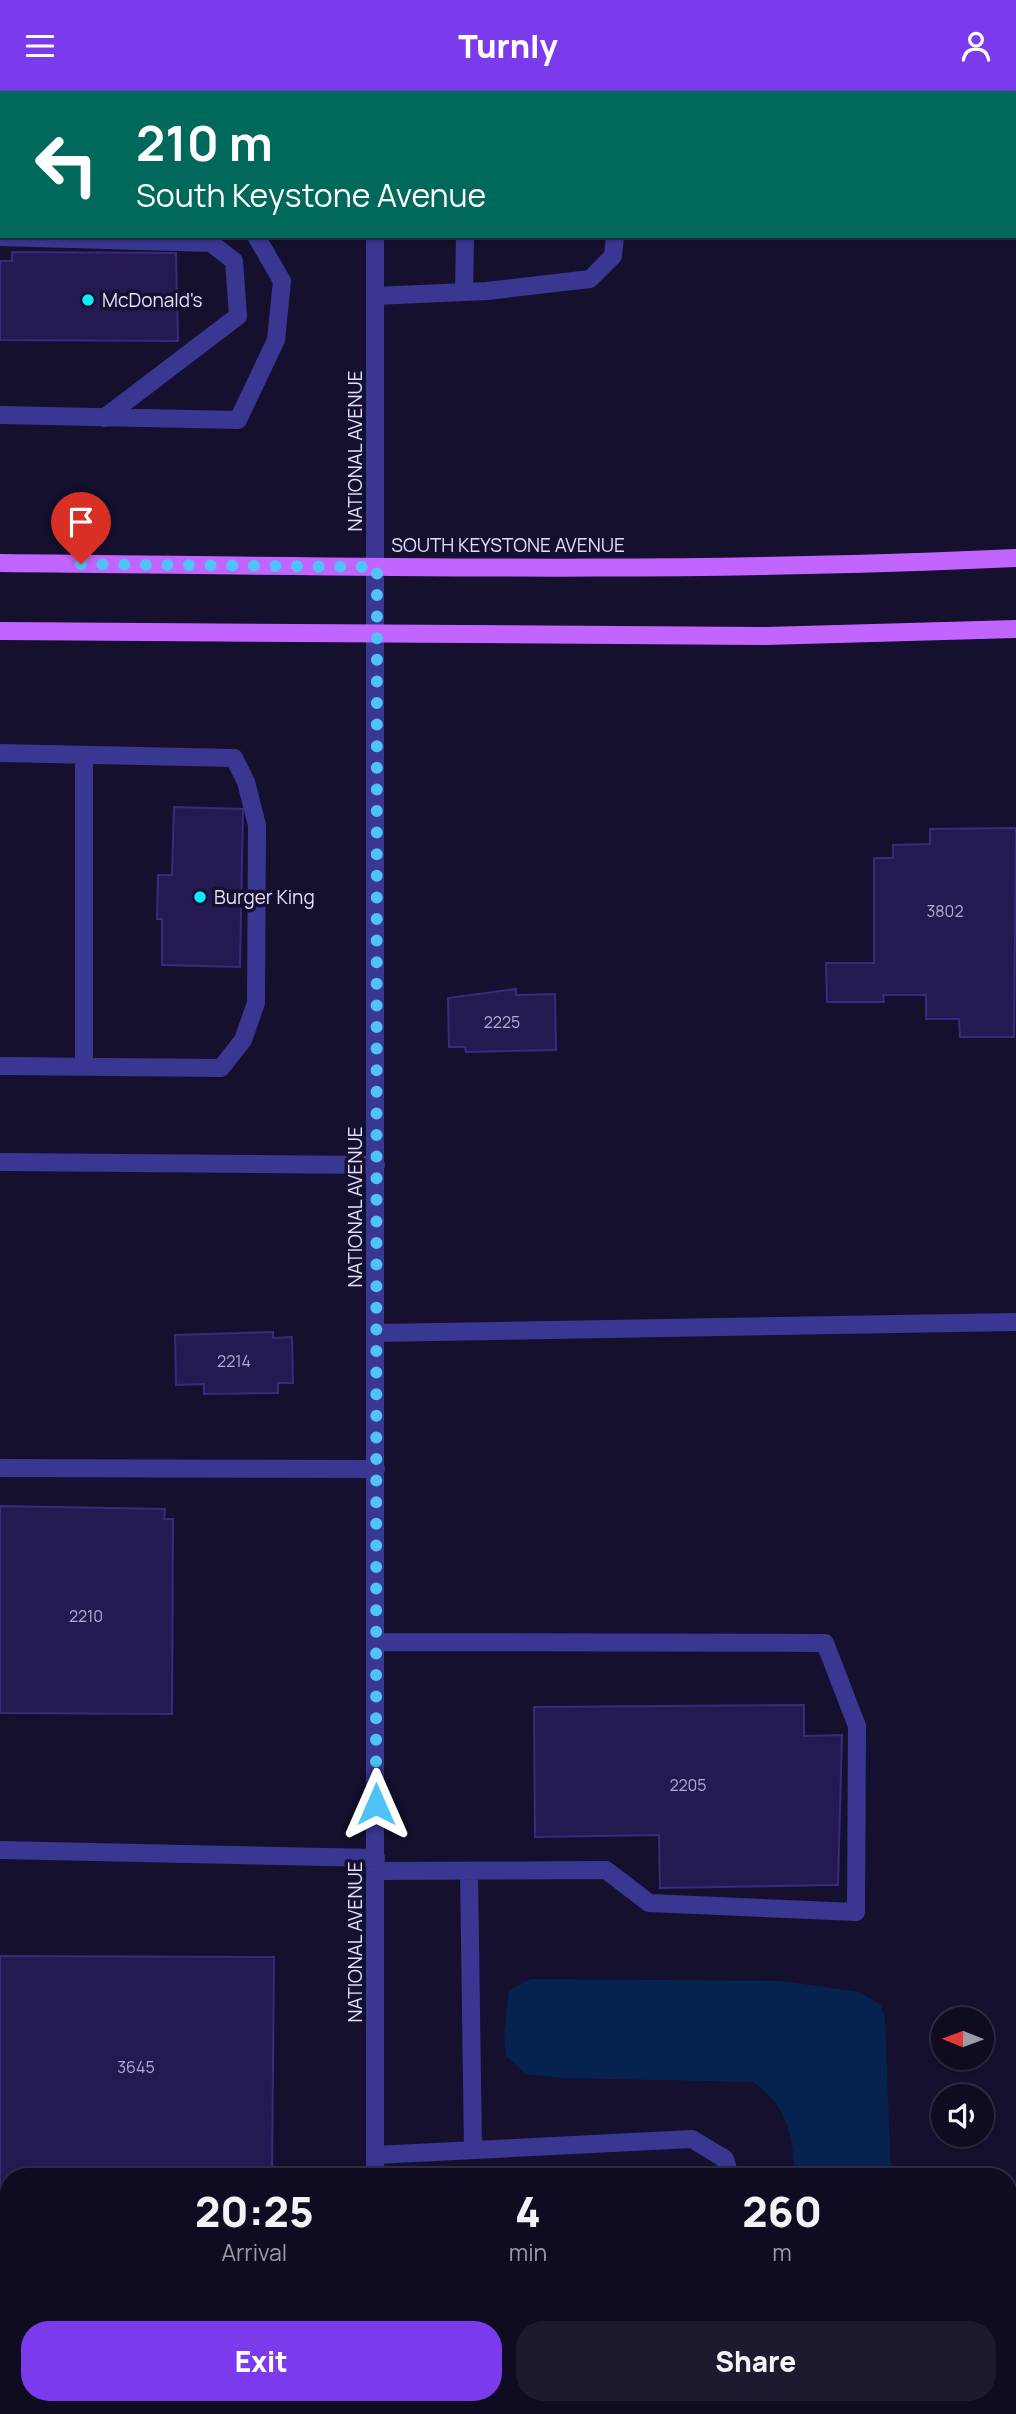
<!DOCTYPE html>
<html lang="en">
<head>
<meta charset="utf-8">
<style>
  body { margin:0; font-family:Manrope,sans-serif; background:#1d1a2f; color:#f1f3f6; height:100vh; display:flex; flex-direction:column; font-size:26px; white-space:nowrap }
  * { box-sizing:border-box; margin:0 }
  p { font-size:23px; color:#9b9ba5 }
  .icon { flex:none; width:38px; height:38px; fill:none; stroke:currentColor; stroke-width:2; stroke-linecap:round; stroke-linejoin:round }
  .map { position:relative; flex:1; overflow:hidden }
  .drawer { position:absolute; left:0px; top:2077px; width:1017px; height:247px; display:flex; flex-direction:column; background:#0f0c22; border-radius:28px 28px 0 0; box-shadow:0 2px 5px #0004,0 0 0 2px #2f2c40 }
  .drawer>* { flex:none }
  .banner { position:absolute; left:0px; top:0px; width:1017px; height:147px; box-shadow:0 2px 5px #0004,0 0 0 2px #2f2c40; background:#00695c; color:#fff; overflow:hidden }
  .needle { width:46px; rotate:271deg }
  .controls { position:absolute; left:931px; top:1916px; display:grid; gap:14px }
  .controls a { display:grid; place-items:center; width:63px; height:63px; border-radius:50%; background:#0f0c22; box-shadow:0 2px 5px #0004,0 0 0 2px #2f2c40; font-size:35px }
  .pin { position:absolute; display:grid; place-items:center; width:60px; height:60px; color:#fff; margin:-72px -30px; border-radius:50% 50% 50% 0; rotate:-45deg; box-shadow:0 0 7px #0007 }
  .pin .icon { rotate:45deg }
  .me { position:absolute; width:77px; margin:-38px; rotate:0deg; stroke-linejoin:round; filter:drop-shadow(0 0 5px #0008) }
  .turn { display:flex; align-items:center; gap:24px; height:147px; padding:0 21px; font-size:32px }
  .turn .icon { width:91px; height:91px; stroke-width:2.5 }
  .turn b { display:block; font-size:49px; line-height:60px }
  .eta { display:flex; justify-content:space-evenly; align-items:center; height:119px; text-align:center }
  .eta b { font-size:42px; font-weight:800; line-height:49px }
  .button { display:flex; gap:14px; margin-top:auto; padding:14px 21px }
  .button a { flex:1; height:80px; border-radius:28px; background:#7c3aed; color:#fff; font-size:28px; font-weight:800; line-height:80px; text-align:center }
  .button a+a { background:#1d1a2f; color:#f1f3f6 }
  header { display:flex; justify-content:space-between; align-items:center; height:91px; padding:0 21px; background:#7c3aed; color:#fff; font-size:32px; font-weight:800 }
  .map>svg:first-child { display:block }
</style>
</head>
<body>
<header><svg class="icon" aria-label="menu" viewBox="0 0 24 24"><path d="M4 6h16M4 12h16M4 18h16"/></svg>Turnly<svg class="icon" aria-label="person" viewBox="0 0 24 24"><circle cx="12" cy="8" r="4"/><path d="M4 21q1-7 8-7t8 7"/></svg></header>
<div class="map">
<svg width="1016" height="2323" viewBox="0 0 1016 2323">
  <rect width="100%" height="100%" fill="#14102e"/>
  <path fill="#062350" d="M531,1888L782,1890L859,1901L880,1913L885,1927L891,2086H795C792,2044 789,2016 753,1991L560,1987L526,1983L506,1965L504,1942L509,1899Z"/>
  <path fill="#241a51" stroke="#392a7f" stroke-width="2" d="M12,161L176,162L178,250L0,249V170H12Z
    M174,716L243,718L240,876L162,874V828H157L158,784H172Z
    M1016,737L1014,946H960L959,928H926V904H883L884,911H827L826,872H874V767H893V754L930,753V738Z
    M516,898V904L555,903L556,959L466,961L465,956H449L448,907Z
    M273,1241V1247L292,1246L293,1292H278V1302L204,1303V1293L176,1294L175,1244Z
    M0,1415L165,1418L164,1428H173L172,1623L0,1622Z
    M804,1614V1645L842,1644L838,1794L660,1797L659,1744L535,1746L534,1616Z
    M0,1865L274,1866L272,2086H9V2210H0Z"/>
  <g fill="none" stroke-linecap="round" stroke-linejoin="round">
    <path stroke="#393791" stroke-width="18" d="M374,0V2
      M610,0V2
      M891,0L896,2
      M243,2V0
      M474,2V0
      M1015,13H1016
      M0,34H2
      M0,119H2
      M375,145V2086
      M0,146L211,152L234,170L238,225L104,327
      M464,200L465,145
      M375,205L487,200L590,188L613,165L615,145
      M0,324L238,329L276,249L282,190L256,145
      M0,662L234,667L246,691L257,734L256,912L243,949L221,977L0,975
      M84,976V664
      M0,1071L376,1074
      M377,1242L1016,1231
      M0,1377L376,1378
      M0,1759L376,1767
      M376,1780L606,1779L649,1812L856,1821L857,1635L825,1552L376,1551
      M469,1780L473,2059
      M375,2064L692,2048L725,2068L730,2086
      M0,2314H9
      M375,2323V2315"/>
    <path stroke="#c264ff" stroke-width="18" d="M0,472C338,475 678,483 1016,467
      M0,540L766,545L1016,538"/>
  </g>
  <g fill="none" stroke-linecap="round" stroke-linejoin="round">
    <path stroke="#4fc3f7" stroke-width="12" stroke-dasharray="0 21.6" d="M81,473L377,476L376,1713"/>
  </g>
  <g fill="#09ebff" stroke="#14102e" stroke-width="2.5">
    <circle cx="88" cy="209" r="7"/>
    <circle cx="200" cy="806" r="7"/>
  </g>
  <g text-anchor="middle" stroke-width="7" stroke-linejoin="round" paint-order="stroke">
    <g font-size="16" fill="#b1acd4">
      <text x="945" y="826">3802</text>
      <text x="502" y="937">2225</text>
      <text x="234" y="1276">2214</text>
      <text x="86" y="1531">2210</text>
      <text x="688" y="1700">2205</text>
      <text x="136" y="1982">3645</text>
    </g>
    <g font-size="19" fill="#e0ddff" stroke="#14102e" text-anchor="start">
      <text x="102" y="216">McDonald's</text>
      <text x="214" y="813">Burger King</text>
    </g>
    <g font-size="19" fill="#e0ddff" stroke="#14102e">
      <text transform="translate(355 360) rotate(-90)" y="7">NATIONAL AVENUE</text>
      <text x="508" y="461">SOUTH KEYSTONE AVENUE</text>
      <text transform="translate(355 1116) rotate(-90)" y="7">NATIONAL AVENUE</text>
      <text transform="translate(355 1851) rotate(-90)" y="7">NATIONAL AVENUE</text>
    </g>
  </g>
</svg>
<div class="controls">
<a><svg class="needle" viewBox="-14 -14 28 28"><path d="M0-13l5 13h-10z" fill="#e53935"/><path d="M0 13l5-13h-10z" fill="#9b9ba5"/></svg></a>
<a><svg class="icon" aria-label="sound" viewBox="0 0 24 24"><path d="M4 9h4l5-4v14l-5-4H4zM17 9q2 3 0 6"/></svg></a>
</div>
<div class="pin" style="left:81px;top:473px;background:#d93025"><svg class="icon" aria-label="arrive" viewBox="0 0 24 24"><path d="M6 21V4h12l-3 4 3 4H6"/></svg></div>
<svg class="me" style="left:376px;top:1713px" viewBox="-20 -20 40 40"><path d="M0-17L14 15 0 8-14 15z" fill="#4fc3f7" stroke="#fff" stroke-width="4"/></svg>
<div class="banner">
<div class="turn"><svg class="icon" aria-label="left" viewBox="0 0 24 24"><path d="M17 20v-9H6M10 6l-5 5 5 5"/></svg><div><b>210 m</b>South Keystone Avenue</div></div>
</div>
<section class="drawer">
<div class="eta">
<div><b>20:25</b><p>Arrival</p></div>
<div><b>4</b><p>min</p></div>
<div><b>260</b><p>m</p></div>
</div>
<div class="button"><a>Exit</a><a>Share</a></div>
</section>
</div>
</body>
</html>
